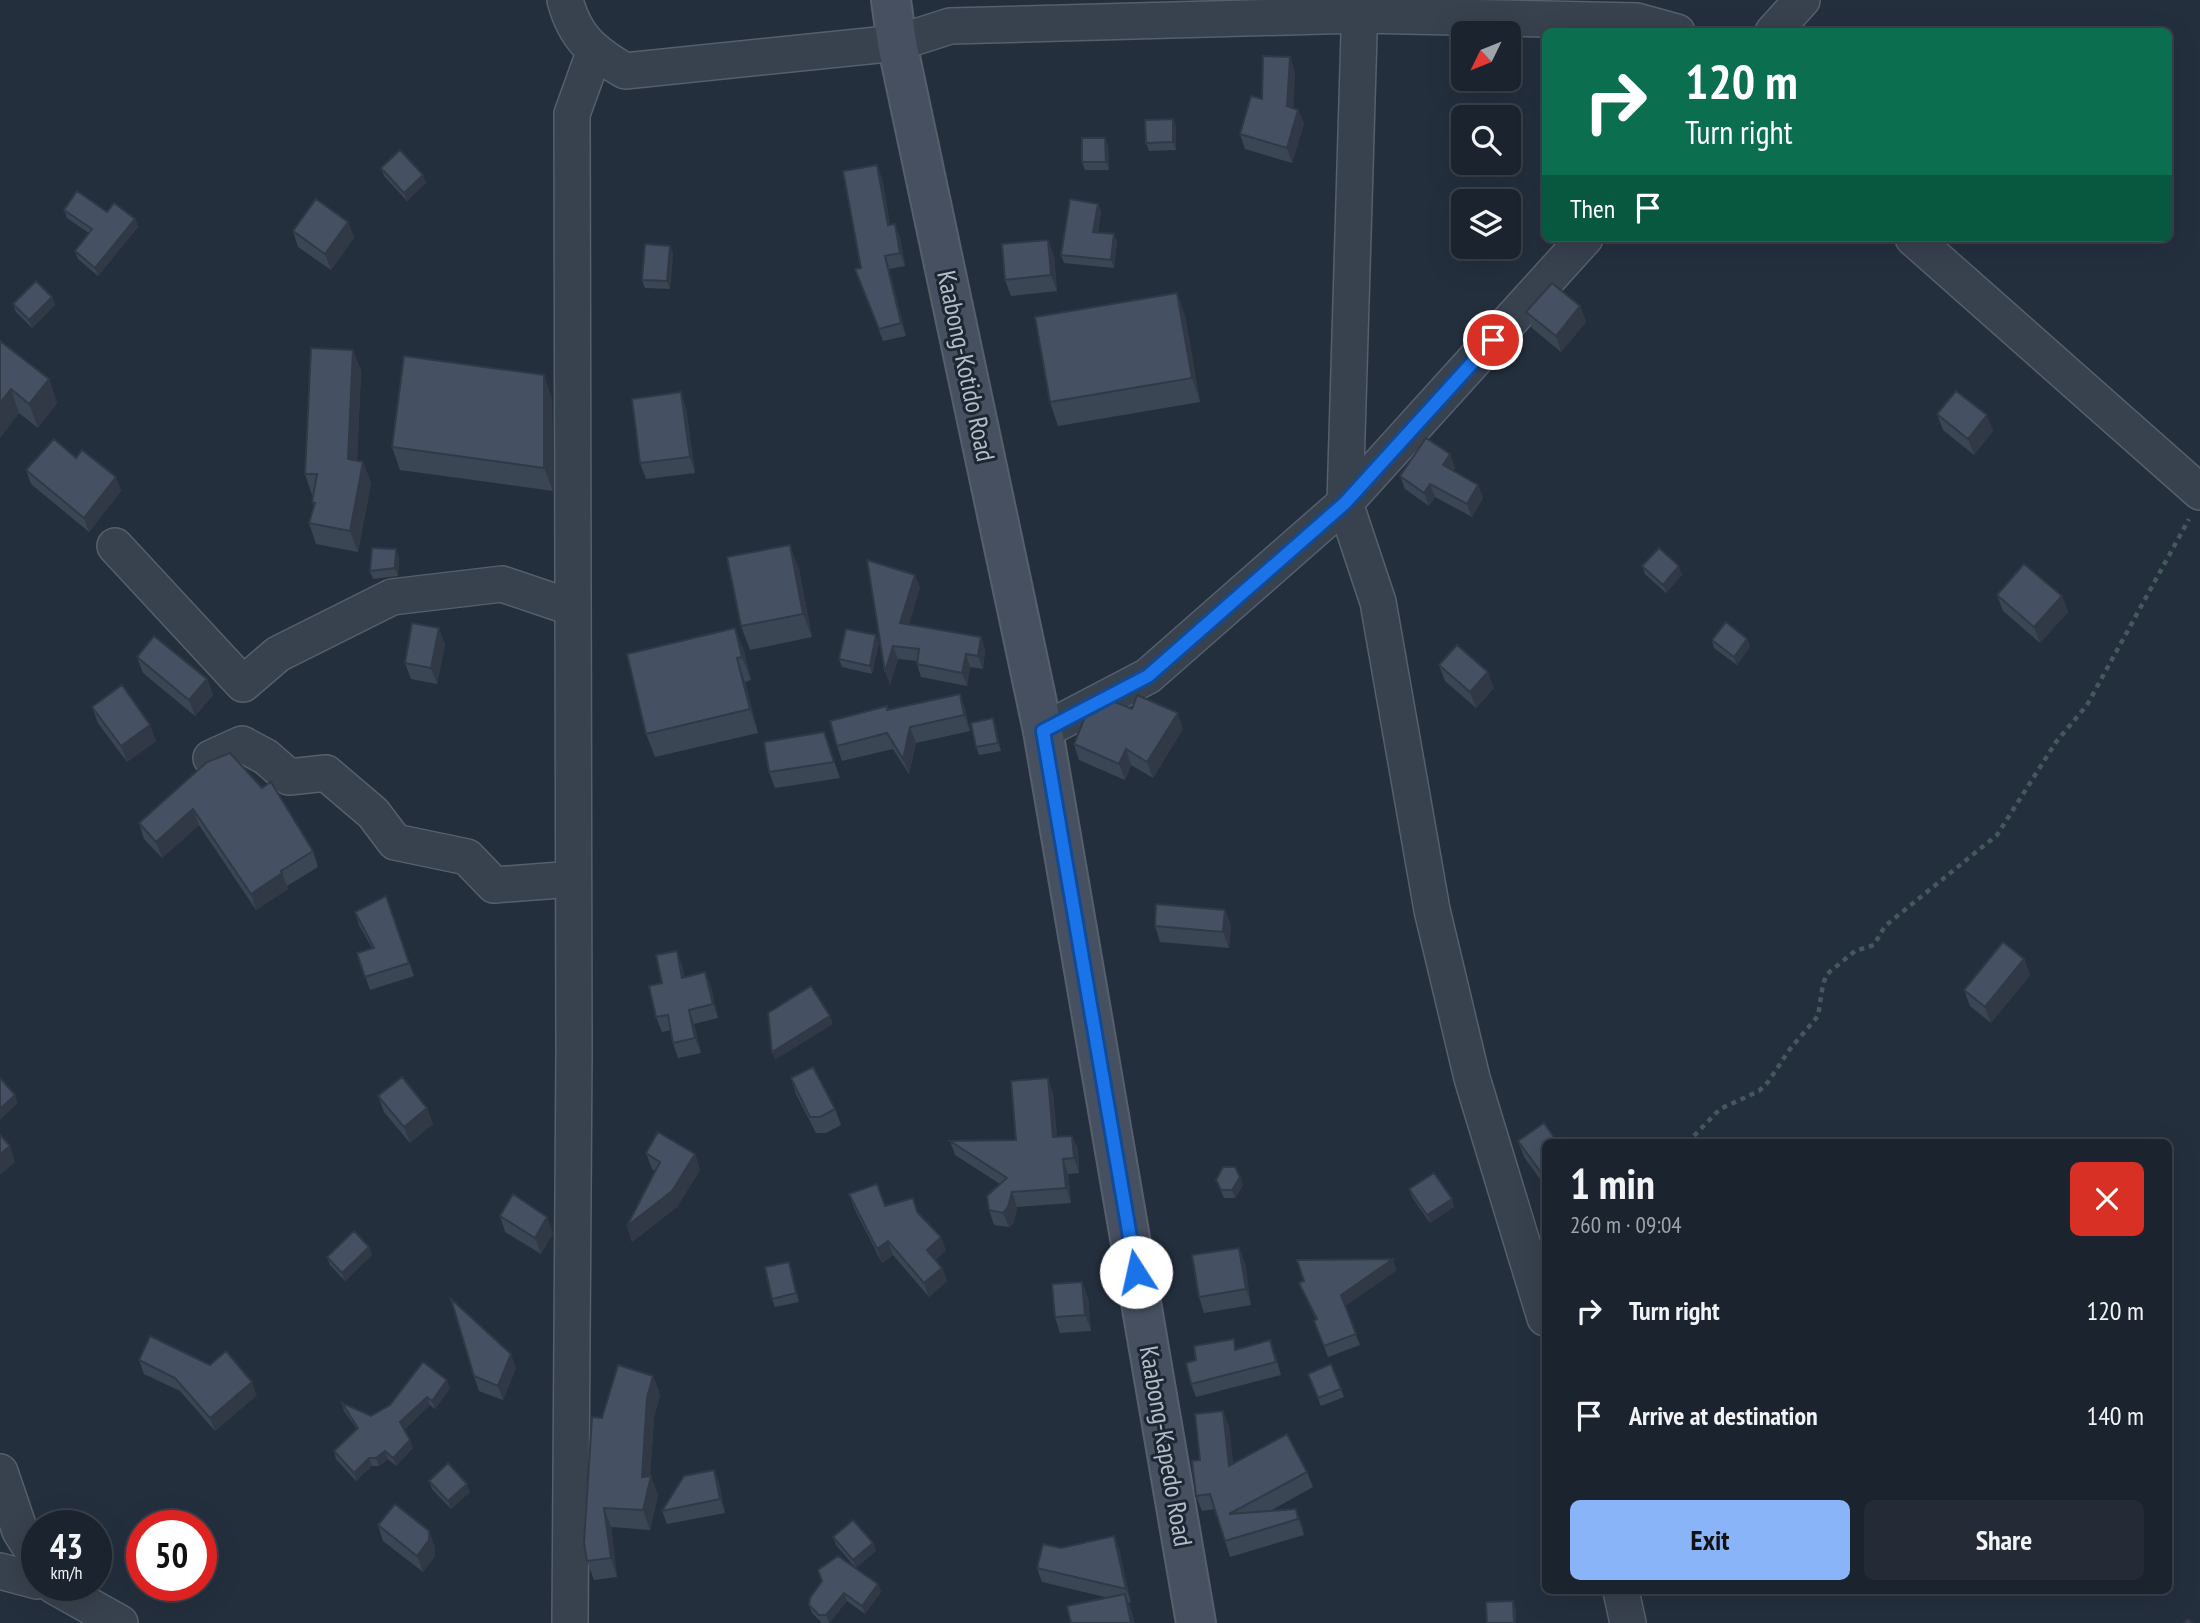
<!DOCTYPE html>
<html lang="en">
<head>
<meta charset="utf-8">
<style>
  body { margin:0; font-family:"PT Sans Narrow",sans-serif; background:#242b36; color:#f1f3f6; height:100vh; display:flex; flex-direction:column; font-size:26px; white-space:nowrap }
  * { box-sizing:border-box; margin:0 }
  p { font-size:23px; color:#a0a4aa }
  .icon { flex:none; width:38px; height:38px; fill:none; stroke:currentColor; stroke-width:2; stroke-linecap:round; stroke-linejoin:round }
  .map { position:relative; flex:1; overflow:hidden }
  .panel { position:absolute; left:1542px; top:1139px; width:630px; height:455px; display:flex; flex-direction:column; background:#1b232e; border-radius:10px; box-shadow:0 7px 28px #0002,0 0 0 2px #39404a }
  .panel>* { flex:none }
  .top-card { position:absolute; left:1542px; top:28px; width:630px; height:214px; border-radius:10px; box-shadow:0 7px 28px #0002,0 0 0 2px #39404a; background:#0b6e4f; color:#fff; overflow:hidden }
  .needle { width:46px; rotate:227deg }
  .controls { position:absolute; left:1451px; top:21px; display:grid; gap:14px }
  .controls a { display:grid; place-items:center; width:70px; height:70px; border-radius:10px; background:#1b232e; box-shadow:0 7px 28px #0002,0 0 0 2px #39404a; font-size:35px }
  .speed { position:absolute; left:21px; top:1510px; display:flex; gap:14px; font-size:35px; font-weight:700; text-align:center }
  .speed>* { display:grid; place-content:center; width:91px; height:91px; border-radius:50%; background:#1b232e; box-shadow:0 7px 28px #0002,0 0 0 2px #39404a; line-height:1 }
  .speed small { font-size:18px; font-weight:400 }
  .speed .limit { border:10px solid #d22; background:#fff; color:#111 }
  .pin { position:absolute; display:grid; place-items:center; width:60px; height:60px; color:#fff; margin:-30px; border:4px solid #fff; border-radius:50%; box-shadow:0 2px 7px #0007 }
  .me { position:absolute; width:77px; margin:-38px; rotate:350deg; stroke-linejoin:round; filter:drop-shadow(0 0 5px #0008) }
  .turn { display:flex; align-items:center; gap:24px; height:147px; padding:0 28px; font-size:32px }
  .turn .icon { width:91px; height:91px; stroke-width:2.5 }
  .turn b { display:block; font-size:49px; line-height:60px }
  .then { display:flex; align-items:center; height:66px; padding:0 28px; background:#0003; gap:14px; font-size:26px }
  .round { display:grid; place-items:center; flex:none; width:74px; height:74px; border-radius:10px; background:#242b36 }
  .overview { display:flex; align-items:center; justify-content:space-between; height:119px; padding:0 28px }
  h1 { font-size:42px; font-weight:700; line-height:52px }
  .primary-button { display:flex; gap:14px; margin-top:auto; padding:14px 28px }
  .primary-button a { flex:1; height:80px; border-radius:10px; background:#8ab4f8; color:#111; font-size:28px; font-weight:700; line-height:80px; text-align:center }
  .primary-button a+a { background:#242b36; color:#f1f3f6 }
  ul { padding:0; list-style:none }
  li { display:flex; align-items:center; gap:21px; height:105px; padding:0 28px }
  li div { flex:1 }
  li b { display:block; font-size:26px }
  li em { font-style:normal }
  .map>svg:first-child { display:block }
</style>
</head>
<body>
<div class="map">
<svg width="2200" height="1623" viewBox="0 0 2200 1623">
  <rect width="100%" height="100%" fill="#242f3e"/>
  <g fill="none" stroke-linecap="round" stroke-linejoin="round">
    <g stroke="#565f6c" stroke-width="38">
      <path id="street" d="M565,0C575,38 593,52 625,71L897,43L950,26L1359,15L1637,21L1677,32
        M1360,0L1345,503L1378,602L1432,910L1472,1078L1545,1318
        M1773,32L1802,0
        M1913,238L2200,492
        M115,546L243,684L278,654L392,597L502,584L573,608
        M1043,731L1148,676L1345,503L1585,238
        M211,758L242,744L266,757L289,777L326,773L373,813L395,842L467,857L494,885L573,879
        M0,1472L20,1531L37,1558
        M0,1571L37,1581
        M54,1586L120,1623
        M1621,1591L1628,1623
        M570,1623L574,1052L572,114L594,53"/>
    </g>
    <g stroke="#565f6c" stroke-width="42">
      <path id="secondary" d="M891,0L897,43L1043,731L1196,1623"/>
    </g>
    <path stroke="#44595c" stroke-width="4.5" stroke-dasharray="5 5" stroke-linecap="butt" d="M1687,1143L1720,1109L1759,1091L1768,1082L1790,1049L1818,1016L1823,984L1827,974L1855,951L1874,945L1885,926L1997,835L2056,742L2087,705L2189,519"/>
    <use href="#street" stroke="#38414e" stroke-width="35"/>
    <use href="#secondary" stroke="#465061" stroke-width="38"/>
  </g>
  <path fill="#3b4654" d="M1295,72L1293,108L1298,110L1304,124L1292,163L1245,149L1240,134L1262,99Z
    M1173,119L1176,127V150L1149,151L1146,143Z
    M1105,138L1108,146L1109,170H1085L1082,162Z
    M381,168L426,183L407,201L384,176Z
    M882,178L890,225L900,237L905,266L889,269L906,336L883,341L855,269L861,268Z
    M1098,204L1101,212L1098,232L1114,234L1117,242L1114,268L1064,263L1061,255Z
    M64,210L107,212L135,219L138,227L98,276L78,259L75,251L89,233L67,218Z
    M348,222L354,238L331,270L298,247L293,231Z
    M670,246L673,254L670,289L645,288L642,280Z
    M1054,256L1057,291L1011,296L1005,280Z
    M1177,293L1185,316L1200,402L1058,426L1050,402Z
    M52,297L55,305L32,328L16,312L13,304Z
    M1580,306L1586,322L1561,352L1532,328L1526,312Z
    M0,341L49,379L57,403L38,428L19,413L0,438Z
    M353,350L361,371L357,461L363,462L371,483L358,552L316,544L309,523L314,507L312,502L313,495H312L305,474Z
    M552,399L553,491L400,470L392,447Z
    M686,408L695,473L646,479L640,463Z
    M1937,414L1993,431L1974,455L1943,430Z
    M1450,454L1455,468L1453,471L1478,485L1483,498L1472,517L1435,497L1429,506L1405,489L1400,476Z
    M76,458L116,477L121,491L89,532L31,484L26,470Z
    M399,557L398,576L373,579L370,571Z
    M867,560L920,587L909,624L981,637L985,650L983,669L970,667L967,686L921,677L917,664V661L898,659L890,685Z
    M1642,566L1682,575L1666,593L1645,574Z
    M799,569L812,637L750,650L741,626Z
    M1997,595L2062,596L2068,612L2040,643L2003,611Z
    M735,628L744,651L751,680L745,682L758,733L655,757L646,734Z
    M876,635L879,643L872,674L842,667L839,659Z
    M1747,639L1750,647L1737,665L1714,648L1712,640Z
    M445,644L437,684L411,679L405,663Z
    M137,657L207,679L213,695L195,716L143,673Z
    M1439,665L1494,688L1476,708L1445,681Z
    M960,694L965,709L970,731L916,743L909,774L893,749L842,761L837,746L888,709Z
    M92,707L156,741L127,762L98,723Z
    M1132,709L1183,729L1153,778L1131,765L1125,780L1079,760L1074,744Z
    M993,718L1001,751L979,755L976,747Z
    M824,732L840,778L775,788L769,772Z
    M207,762L313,851L318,867L287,886L288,889L256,910L199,825L162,858L144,839L139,823Z
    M386,896L414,976L370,990L357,953L372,948L359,925L355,912Z
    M1225,910L1231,926L1229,948L1160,942L1155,926Z
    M2024,959L2030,975L1991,1023L1970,1006L1964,990Z
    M682,965L684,977L705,972L711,987L718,1018L694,1024L701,1053L678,1058L673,1043L671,1030L662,1032L656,1017L662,983Z
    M791,1078L835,1109L841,1125L826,1133H816L796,1094Z
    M1053,1093L1057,1137L1072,1136L1078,1150L1079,1173L1068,1174L1071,1203L1017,1207L1014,1222L1009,1227L994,1225L989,1210L1000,1184L955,1155L950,1141L1016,1140Z
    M378,1096L427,1108L433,1124L410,1143L384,1112Z
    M1518,1141L1545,1143V1186L1524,1157Z
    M646,1153L695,1154L700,1170L677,1207L632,1242L627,1226L655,1171L652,1169Z
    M1240,1177L1243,1185L1235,1198H1224L1216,1180Z
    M1409,1189L1452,1199L1454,1207L1430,1223L1412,1197Z
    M849,1194L885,1206L919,1214L946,1250L935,1260L942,1268L947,1281L929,1297L893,1255L882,1263L854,1208Z
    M500,1216L553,1233L541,1254L505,1232Z
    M369,1247L372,1255L345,1281L330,1265L327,1257Z
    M1239,1248L1245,1264L1251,1305L1204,1313L1199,1297Z
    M789,1262L799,1302L775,1307L772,1299Z
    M1397,1270L1345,1306L1360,1345L1328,1357L1314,1321L1316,1320L1299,1283Z
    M1088,1297L1091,1331L1060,1333L1055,1317Z
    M1237,1349L1275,1353L1281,1375L1196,1397L1191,1384Z
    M139,1360L257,1395L215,1431L180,1391L144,1374Z
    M1331,1364L1344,1397L1321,1406L1308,1374Z
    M516,1368L503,1400L479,1391L474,1376Z
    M653,1376L660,1395L654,1417L650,1476L658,1495L650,1530L611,1527L617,1577L594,1580L587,1561L602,1418Z
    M450,1388L435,1409L430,1405L404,1430L413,1448L396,1466L388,1459L379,1466H372L356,1481L336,1459L334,1451L357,1429L344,1411L342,1403L371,1416Z
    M1229,1426L1233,1464L1307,1472L1313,1487L1268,1512L1296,1509L1302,1525L1304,1535L1230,1557L1215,1509L1202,1511L1196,1496L1200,1460Z
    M714,1470L719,1483L725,1513L667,1524L662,1511Z
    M429,1481L470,1492L451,1509L432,1489Z
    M378,1525L435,1547V1556L423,1572L383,1541Z
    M833,1537L873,1543L876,1551L856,1568L878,1584L881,1592L865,1614L847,1601L829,1623H822L812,1613L809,1605L855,1567L836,1545Z
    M1061,1548L1119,1549L1131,1603L1128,1602L1133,1616L1109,1598L1042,1582L1037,1568Z"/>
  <path fill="#303945" d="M1290,57L1295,72L1293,121L1287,106Z
    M1298,110L1304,124L1292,163L1287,148Z
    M1173,119L1176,127V150L1173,142Z
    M1105,138L1108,146L1109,170L1106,162Z
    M877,165L882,178L892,238L888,225Z
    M423,175L426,183L407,201L404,193Z
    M1098,204L1101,212L1096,240L1093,232Z
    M135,219L138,227L98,276L95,268Z
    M348,222L354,238L331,270L325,254Z
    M895,224L900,237L905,266L900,253Z
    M1114,234L1117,242L1114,268L1111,260Z
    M1048,240L1054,256L1057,291L1051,275Z
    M670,246L673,254L670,289L667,281Z
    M885,256L889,269L906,336L901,323Z
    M1177,293L1185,316L1200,402L1192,378Z
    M52,297L55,305L32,328L29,320Z
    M1580,306L1586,322L1561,352L1556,336Z
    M353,350L361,371L356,480L348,459Z
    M544,375L552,399L553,491L544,468Z
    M49,379L57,403L38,428L29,404Z
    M11,389L19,413L0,438V403Z
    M681,392L686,408L695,473L690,457Z
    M1987,415L1993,431L1974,455L1968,439Z
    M1450,454L1455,468L1448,478L1443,465Z
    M363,462L371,483L358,552L350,531Z
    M116,477L121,491L89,532L84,518Z
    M1430,484L1435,497L1429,506L1424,493Z
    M1478,485L1483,498L1472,517L1467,504Z
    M790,545L799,569L812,637L803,614Z
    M396,549L399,557L398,576L395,568Z
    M1679,566L1682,575L1666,593L1663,585Z
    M915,575L920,587L905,636L900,623Z
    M2062,596L2068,612L2040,643L2034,627Z
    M439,628L445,644L437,684L431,668Z
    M735,628L744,651L751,680L742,657Z
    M876,635L879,643L872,674L870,666Z
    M981,637L985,650L983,669L978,656Z
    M1747,639L1750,647L1737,665L1734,657Z
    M893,646L898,659L890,685L885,672Z
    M966,654L970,667L967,686L962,673Z
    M737,658L745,682L758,733L750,709Z
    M1488,672L1494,688L1476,708L1470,692Z
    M207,679L213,695L195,716L189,700Z
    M960,694L965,709L970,731L964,715Z
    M1178,713L1183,729L1153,778L1147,762Z
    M993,718L996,726L1001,751L998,743Z
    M150,725L156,741L127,762L121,746Z
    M910,727L916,743L909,774L903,759Z
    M1126,749L1131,765L1125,780L1119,764Z
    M193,809L199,825L162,858L156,842Z
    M282,873L288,889L256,910L251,894Z
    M1225,910L1231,926L1229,948L1223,932Z
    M677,951L682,965L688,992L682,978Z
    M2024,959L2030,975L1991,1023L1985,1007Z
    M705,972L711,987L718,1018L713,1004Z
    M689,1010L694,1024L701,1053L695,1038Z
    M830,1016L833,1024L775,1060L772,1052Z
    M1048,1078L1053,1093L1058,1152L1053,1137Z
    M15,1095L18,1103L0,1120V1109Z
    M427,1108L433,1124L410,1143L404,1127Z
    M1072,1136L1078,1150L1079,1173L1074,1158Z
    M10,1146L15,1162L0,1175V1154Z
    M695,1154L700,1170L677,1207L632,1242L627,1226Z
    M1063,1159L1068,1174L1071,1203L1066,1188Z
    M1240,1177L1243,1185L1235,1198L1232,1190Z
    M1012,1192L1017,1207L1014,1222L1009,1227L1003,1213Z
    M1452,1199L1454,1207L1430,1223L1427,1215Z
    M547,1217L553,1233L541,1254L535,1238Z
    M941,1237L946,1250L931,1263L927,1250Z
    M888,1241L893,1255L882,1263L877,1249Z
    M369,1247L372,1255L345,1281L342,1273Z
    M1239,1248L1245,1264L1251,1305L1246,1289Z
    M1393,1259L1397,1270L1345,1306L1341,1295Z
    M789,1262L792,1270L799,1302L796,1293Z
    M942,1268L947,1281L929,1297L924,1283Z
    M1082,1282L1088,1297L1091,1331L1085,1315Z
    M511,1354L516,1368L503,1400L498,1386Z
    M653,1376L660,1395L654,1417L650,1481L651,1476L658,1495L650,1530L643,1510L642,1477L647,1398Z
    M447,1380L450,1388L435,1409L432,1401Z
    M252,1382L257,1395L215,1431L210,1418Z
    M427,1397L430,1405L403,1430L400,1422Z
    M1223,1411L1229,1426L1235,1481L1229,1466Z
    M410,1440L413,1448L396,1466L393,1458Z
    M385,1451L388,1459L379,1466L376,1458Z
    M369,1458L372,1466L356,1481L354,1473Z
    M714,1470L719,1483L725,1513L720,1499Z
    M467,1484L470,1492L451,1509L448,1501Z
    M604,1508L611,1527L617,1577L611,1558Z
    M1296,1509L1302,1525L1304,1535L1298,1519Z
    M429,1531L435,1547V1556L423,1572L417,1556Z
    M1114,1536L1119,1549L1131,1603L1126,1589Z
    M873,1543L876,1551L856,1568L853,1560Z
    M878,1584L881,1592L865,1614L862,1606Z
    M844,1593L847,1601L829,1623L826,1615Z
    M1125,1594L1133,1616L1135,1623H1131Z
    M1513,1601L1516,1609V1623H1514Z"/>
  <path fill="#455162" stroke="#303945" stroke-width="2" d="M1263,56L1290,57L1287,106L1298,110L1287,148L1240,134L1251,96L1262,99Z
    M1173,119V142L1146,143L1145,120Z
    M1082,138H1105L1106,162H1082Z
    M400,150L423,175L404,193L381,168Z
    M877,165L888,225L895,224L900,253L885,256L901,323L879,329L855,269L861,268L843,171Z
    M77,191L107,212L114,203L135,219L95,268L75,251L92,229L64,210Z
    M316,199L348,222L325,254L293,231Z
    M1070,199L1098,204L1093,232L1114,234L1111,260L1061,255Z
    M1048,240L1051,275L1005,280L1002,244Z
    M645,244L670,246L667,281L642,280Z
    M36,281L52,297L29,320L13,304Z
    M1552,283L1580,306L1556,336L1526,312Z
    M1177,293L1192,378L1050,402L1035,317Z
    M0,341L49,379L29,404L11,389L0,403Z
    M311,348L353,350L348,459L363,462L350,531L309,523L315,503L312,502L317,474H305Z
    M404,356L544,375V468L392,447Z
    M1956,391L1987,415L1968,439L1937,414Z
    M681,392L690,457L640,463L632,399Z
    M1426,438L1450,454L1443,465L1478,485L1467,504L1430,484L1424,493L1400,476Z
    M54,439L76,458L82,450L116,477L84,518L26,470Z
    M790,545L803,614L741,626L727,557Z
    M372,548L396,549L395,568L370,571Z
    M1659,548L1679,566L1663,585L1642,566Z
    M867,560L915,575L900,623L981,637L978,656L966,654L962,673L917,664L919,649L893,646L885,672Z
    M2024,564L2062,596L2034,627L1997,595Z
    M1726,622L1747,639L1734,657L1712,640Z
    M412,623L439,628L431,668L405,663Z
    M735,628L742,657L737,658L750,709L646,734L627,654Z
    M846,629L876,635L870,666L839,659Z
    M154,636L207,679L189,700L137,657Z
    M1457,645L1488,672L1470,692L1439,665Z
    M122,685L150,725L121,746L92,707Z
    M960,694L964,715L910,727L903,759L887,733L837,746L830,721L887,706V710Z
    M1137,695L1178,713L1147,762L1126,749L1119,764L1074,744L1087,712L1110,700L1132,709Z
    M993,718L998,743L976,747L971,723Z
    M824,732L834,762L769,772L764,742Z
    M230,753L262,788L271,782L313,851L281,871L282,873L251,894L193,809L156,842L139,823L207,762Z
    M386,896L409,963L365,977L357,953L374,948L355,912Z
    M1156,904L1225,910L1223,932L1155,926Z
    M2003,942L2024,959L1985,1007L1964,990Z
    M677,951L682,978L705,972L713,1004L689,1010L695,1038L673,1043L668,1015L656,1017L649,986L662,983L656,955Z
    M811,986L830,1016L772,1052L768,1013Z
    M813,1067L835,1109L820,1117H810L791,1078Z
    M402,1077L427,1108L404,1127L378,1096Z
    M0,1078L15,1095L0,1109Z
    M1048,1078L1053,1137L1072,1136L1074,1158L1063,1159L1066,1188L1012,1192L1008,1207L1003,1213L989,1210L987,1196L1007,1178L950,1141L1016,1140L1011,1081Z
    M1544,1123L1558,1143H1545V1178L1518,1141Z
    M658,1132L695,1154L672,1191L627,1226L660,1162L646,1153Z
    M0,1135L10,1146L0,1154Z
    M1223,1167H1235L1240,1177L1232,1190H1221L1216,1180Z
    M1434,1173L1452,1199L1427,1215L1409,1189Z
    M877,1184L885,1206L913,1198L917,1212L941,1237L927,1250L942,1268L924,1283L888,1241L877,1249L849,1194Z
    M513,1194L547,1217L535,1238L500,1216Z
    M354,1231L369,1247L342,1273L327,1257Z
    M1239,1248L1246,1289L1199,1297L1192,1255Z
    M1393,1259L1341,1295L1356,1334L1324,1346L1314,1321L1317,1319L1299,1283L1304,1281L1297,1260Z
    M789,1262L796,1293L772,1299L765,1267Z
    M1082,1282L1085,1315L1055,1317L1052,1284Z
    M451,1299L511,1354L498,1386L474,1376Z
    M150,1336L210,1365L226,1351L252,1382L210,1418L175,1378L139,1360Z
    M1234,1339L1235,1350L1270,1340L1276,1362L1191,1384L1186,1363L1196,1360L1194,1346Z
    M423,1362L447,1380L432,1401L427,1397L400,1422L410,1440L393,1458L385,1451L376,1458H369L354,1473L334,1451L358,1428L342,1403L371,1416L390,1405Z
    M1331,1364L1341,1389L1318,1398L1308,1374Z
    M618,1365L653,1376L647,1398L642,1477L651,1476L643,1510L604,1508L611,1558L587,1561L584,1543L592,1417L602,1418Z
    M1223,1411L1229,1466L1287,1434L1307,1472L1229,1514L1296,1509L1298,1519L1225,1541L1210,1494L1196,1496L1192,1461L1200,1460L1195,1414Z
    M448,1463L467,1484L448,1501L429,1481Z
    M714,1470L720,1499L662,1511L684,1476Z
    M395,1504L429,1531V1540L417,1556L378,1525Z
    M853,1520L873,1543L853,1560L833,1537Z
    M1114,1536L1126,1589L1037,1568L1043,1544L1061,1548Z
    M838,1556L878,1584L862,1606L844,1593L826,1615H819L809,1605L810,1598L822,1581L818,1570Z
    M1125,1594L1131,1623H1071L1067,1606Z
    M1513,1601L1514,1623H1487L1486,1602Z
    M2188,1619L2192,1623H2184Z"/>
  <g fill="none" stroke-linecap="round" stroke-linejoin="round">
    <g stroke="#114b97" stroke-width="18">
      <path id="route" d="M1136,1272L1043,731L1148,676L1345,503L1493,340"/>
    </g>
    <use href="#route" stroke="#1a73e8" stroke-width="12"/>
  </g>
  <g text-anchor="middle" stroke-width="6" stroke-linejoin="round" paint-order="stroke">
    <g font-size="26" fill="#b4bcc9" stroke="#1d2633">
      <text transform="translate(966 366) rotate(78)" y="9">Kaabong-Kotido Road</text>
      <text transform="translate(1166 1446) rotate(80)" y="9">Kaabong-Kapedo Road</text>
    </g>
  </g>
</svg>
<div class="controls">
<a><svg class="needle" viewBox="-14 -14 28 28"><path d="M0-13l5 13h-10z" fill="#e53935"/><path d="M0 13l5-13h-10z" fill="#a0a4aa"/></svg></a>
<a><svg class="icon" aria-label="search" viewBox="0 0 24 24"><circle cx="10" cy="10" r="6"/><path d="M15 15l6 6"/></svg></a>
<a><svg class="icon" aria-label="layers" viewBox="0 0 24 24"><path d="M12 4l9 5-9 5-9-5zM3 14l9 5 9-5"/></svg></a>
</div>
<div class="speed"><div>43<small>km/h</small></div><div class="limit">50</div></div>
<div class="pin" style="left:1493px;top:340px;background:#d93025"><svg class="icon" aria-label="arrive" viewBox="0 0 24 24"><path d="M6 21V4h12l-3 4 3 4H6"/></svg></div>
<svg class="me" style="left:1136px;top:1272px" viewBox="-20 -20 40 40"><circle r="19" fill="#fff"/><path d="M0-13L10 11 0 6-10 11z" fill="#1a73e8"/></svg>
<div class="top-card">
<div class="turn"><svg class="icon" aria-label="right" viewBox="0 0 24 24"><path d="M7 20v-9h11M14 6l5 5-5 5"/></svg><div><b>120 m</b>Turn right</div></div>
<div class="then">Then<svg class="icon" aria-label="arrive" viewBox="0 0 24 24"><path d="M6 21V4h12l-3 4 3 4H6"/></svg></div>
</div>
<section class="panel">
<div class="overview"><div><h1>1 min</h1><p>260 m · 09:04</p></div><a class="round" style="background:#d93025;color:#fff"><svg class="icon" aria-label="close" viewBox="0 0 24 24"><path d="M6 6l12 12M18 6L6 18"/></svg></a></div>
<ul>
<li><svg class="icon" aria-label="right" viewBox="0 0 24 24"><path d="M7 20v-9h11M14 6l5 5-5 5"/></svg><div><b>Turn right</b></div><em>120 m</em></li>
<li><svg class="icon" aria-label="arrive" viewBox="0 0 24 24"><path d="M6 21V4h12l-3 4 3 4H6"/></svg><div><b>Arrive at destination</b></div><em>140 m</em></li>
</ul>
<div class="primary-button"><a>Exit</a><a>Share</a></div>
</section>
</div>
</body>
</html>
